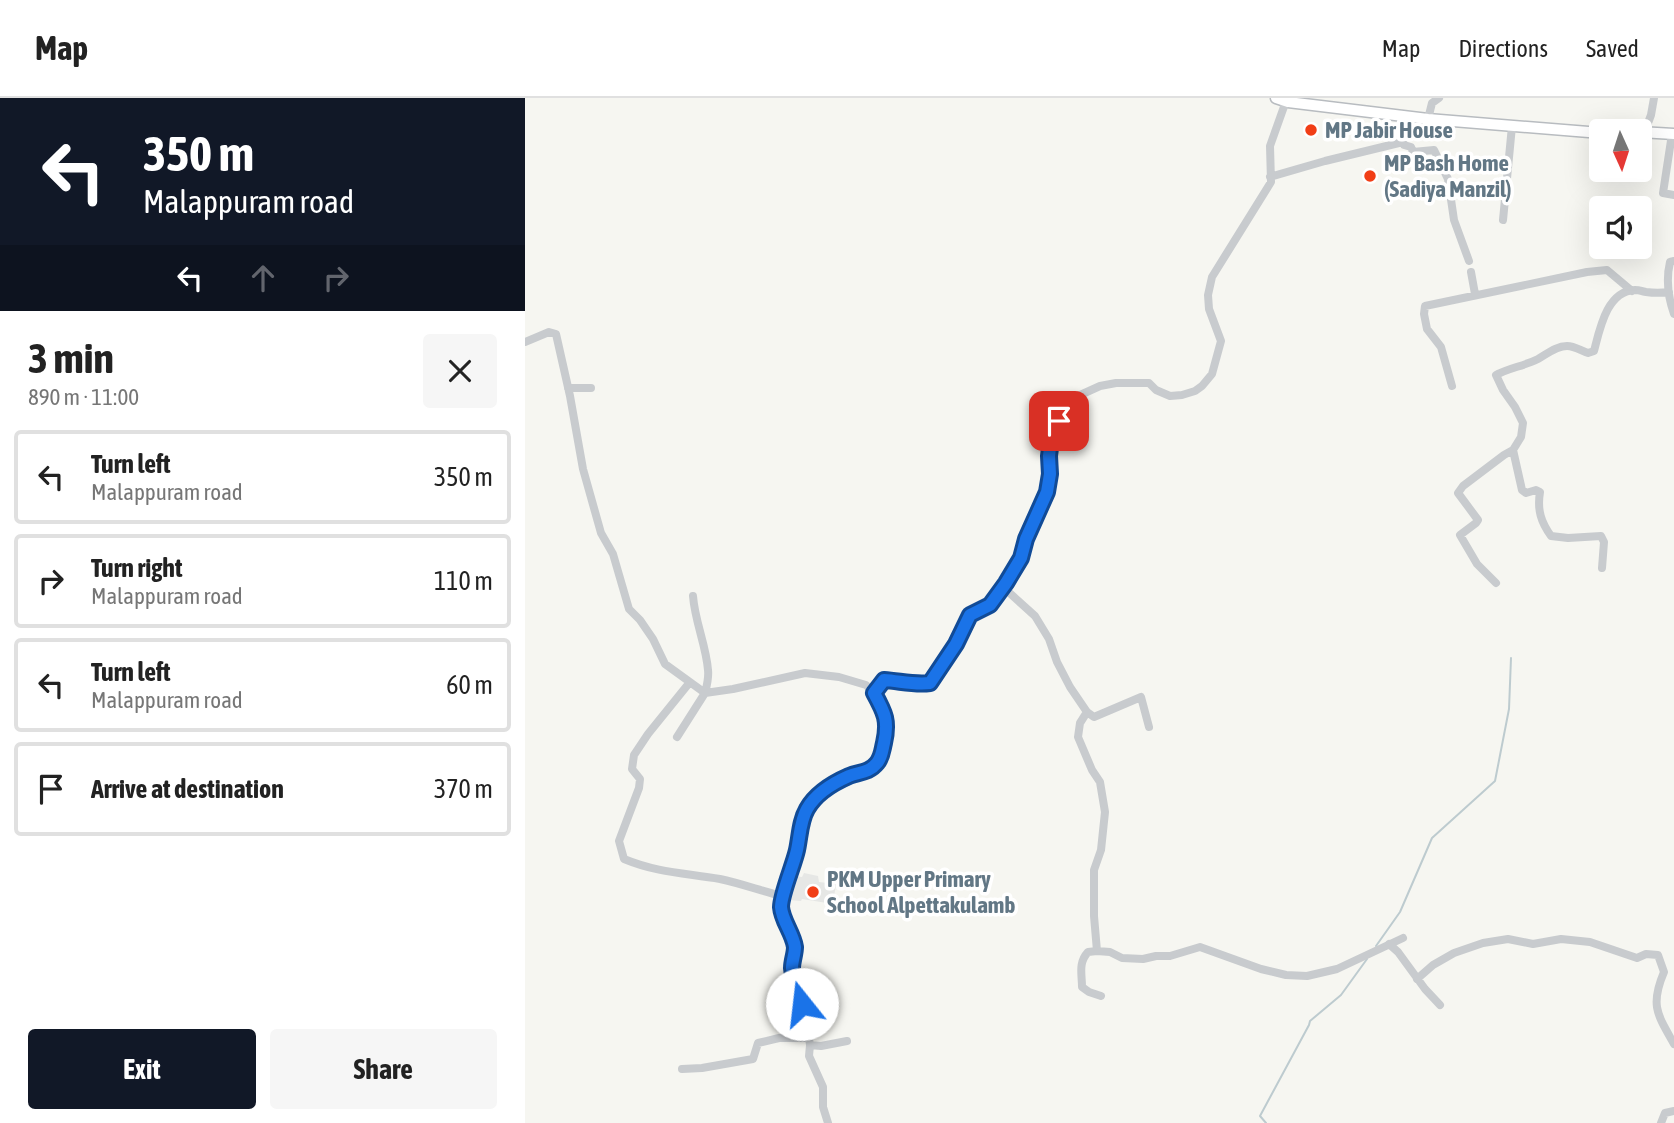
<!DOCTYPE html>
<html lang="en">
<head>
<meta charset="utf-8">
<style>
  body { margin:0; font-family:"Asap Condensed",sans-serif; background:#f6f6f6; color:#222; height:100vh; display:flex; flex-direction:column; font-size:26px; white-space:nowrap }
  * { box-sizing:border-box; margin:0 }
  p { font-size:23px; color:#767676 }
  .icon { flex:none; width:38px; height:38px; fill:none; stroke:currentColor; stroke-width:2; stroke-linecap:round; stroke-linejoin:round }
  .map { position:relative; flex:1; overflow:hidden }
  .side { display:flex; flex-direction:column; background:#fff; width:525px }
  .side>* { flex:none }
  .hud { background:#111827; color:#fff; overflow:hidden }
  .needle { width:46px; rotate:177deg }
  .tools { position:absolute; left:1064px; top:21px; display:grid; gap:14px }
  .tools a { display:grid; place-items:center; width:63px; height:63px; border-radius:7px; background:#fff; box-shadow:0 7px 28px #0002; font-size:35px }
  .pin { position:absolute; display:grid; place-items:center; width:60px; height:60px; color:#fff; margin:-30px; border-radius:14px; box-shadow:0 4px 10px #0006 }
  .me { position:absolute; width:77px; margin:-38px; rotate:344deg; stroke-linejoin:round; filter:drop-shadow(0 0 5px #0008) }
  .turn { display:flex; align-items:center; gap:24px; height:147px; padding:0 28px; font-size:32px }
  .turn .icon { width:91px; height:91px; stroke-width:2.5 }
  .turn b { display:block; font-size:49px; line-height:60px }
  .lanes { display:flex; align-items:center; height:66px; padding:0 28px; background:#0003; justify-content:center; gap:35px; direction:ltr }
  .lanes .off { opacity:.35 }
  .round { display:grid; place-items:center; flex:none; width:74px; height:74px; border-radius:7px; background:#f6f6f6 }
  .head { display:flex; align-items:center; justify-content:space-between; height:119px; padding:0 28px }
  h1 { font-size:42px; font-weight:700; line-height:52px }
  .cta { display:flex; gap:14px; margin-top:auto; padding:14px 28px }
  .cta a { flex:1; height:80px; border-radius:7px; background:#111827; color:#fff; font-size:28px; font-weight:700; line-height:80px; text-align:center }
  .cta a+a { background:#f6f6f6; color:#222 }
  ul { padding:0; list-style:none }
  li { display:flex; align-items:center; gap:21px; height:94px; margin:0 14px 10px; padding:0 14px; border:4px solid #e0e0e0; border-radius:7px }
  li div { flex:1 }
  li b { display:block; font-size:26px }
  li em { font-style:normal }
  header { display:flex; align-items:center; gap:42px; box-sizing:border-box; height:98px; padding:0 35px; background:#fff; border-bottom:2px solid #e0e0e0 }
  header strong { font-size:33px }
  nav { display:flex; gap:38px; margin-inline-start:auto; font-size:24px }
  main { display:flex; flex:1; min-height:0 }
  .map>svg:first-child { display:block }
</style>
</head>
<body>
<header>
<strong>Map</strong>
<nav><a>Map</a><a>Directions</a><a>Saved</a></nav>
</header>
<main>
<section class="side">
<div class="hud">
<div class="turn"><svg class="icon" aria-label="left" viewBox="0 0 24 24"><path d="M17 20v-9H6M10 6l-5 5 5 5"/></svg><div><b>350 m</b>Malappuram road</div></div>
<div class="lanes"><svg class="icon" aria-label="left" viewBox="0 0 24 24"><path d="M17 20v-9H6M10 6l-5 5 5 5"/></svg><svg class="icon off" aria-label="ahead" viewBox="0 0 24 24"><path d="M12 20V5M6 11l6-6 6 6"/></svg><svg class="icon off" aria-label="right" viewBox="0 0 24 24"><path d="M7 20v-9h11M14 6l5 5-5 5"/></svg></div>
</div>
<div class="head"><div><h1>3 min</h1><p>890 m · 11:00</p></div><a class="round"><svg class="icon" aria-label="close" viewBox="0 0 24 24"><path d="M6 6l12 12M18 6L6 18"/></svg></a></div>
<ul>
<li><svg class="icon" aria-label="left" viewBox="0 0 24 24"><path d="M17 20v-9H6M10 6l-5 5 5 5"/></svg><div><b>Turn left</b><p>Malappuram road</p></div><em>350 m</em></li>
<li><svg class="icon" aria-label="right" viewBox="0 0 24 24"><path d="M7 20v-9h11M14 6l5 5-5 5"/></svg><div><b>Turn right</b><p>Malappuram road</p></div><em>110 m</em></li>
<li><svg class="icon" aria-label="left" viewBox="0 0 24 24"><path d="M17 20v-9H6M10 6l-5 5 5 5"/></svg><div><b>Turn left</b><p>Malappuram road</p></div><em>60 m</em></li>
<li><svg class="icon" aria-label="arrive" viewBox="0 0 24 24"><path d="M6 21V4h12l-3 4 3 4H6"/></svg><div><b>Arrive at destination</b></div><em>370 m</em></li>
</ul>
<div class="cta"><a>Exit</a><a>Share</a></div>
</section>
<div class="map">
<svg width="1149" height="1025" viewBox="0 0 1149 1025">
  <rect width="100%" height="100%" fill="#f6f6f1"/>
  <path fill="#e6e7e5" d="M279,775L293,778L294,784L311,786L308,806L277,801L276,803L264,802L268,778L277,779Z"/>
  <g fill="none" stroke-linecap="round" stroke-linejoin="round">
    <path stroke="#bdcbcf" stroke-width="2" d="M851,848L875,814L907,740L970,683L984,611L986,560
      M741,1025L735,1018L784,927L785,923L816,897L842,861"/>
    <g stroke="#b8bcc0" stroke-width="13">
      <path id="major" d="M751,0L763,4L903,21L1076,35
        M1115,34L1149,36"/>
    </g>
    <path stroke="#c8cbce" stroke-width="8" d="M903,21L907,5L914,0
      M1120,33L1126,17L1129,0
      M1147,36L1138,95L1149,97
      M878,44L879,47L886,49L888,54L909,52L923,81L929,122L944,163
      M745,79L800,63L878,44L884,19
      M978,122L987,28
      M1149,163L1145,164C1141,181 1143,199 1149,216
      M946,174L950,196
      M0,244L24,234L31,236L45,298L58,371L76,435L88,456L104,511L115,522L128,541L140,566L180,595C182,587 184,580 183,572C181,547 170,524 168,498
      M927,288L916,249L902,231L899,216L900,208L1062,174L1082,172L1107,193
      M43,290H66
      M988,352L997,392L1001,395L1011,392L1015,394C1012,412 1016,424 1026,438L1043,440L1076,438L1079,444L1077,470
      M971,485L952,466L935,437L951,425L953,422L933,395L938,388L979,357L988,352L996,339L998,325L990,309L978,292L971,277C984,270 999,268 1013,261C1022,256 1031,248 1042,248C1050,248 1056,253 1063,255L1069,253C1075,230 1082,193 1110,192C1116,192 1115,193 1121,194C1128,195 1137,195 1144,194
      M478,489L510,518L524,541L532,564L545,589L562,614L555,625L553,639L567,672L575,684L580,714L576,752L569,772V818L572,853L585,854L597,860L618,861L631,858H645L675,849L736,871L761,877L782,878L812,871L878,840
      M165,584L123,636L109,657L107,671L115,681L114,690L94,743L99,761C133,775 160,775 195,781C214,785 234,792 253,797L258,800
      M562,614L569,619L616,599L624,629
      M152,639L180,595L208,591L280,575L314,579L341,587L349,595
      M864,846L873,854L900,891L915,907
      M572,853L563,854C553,865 557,876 557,889L564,894L576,898
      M892,881L908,867L929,855L958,845L983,841L1008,846L1036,841L1065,844L1112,860L1121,856L1133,857L1139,874C1125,907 1132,916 1149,946
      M285,947L296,948L322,943
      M157,971L177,970L228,961L233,945L254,940H284
      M303,1025L298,1009V989L284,958L285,947L282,927L267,871L270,849L266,836L260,826L256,809L272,751L277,723L282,712L289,702L305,688L327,677L339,675L353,665L357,657L362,635V626L358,611L349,595L359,582C375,583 389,587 405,585L431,546L445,517L465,507L481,485L496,460L501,441L522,394L525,376L524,358L526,342L542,307L553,298L575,288L591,285H624L631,292L645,298L657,297L670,293L677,288L687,276L696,243L684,211L683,197L687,179L746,84L745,48L761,3
      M1136,1025L1140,1015L1149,1013"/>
    <use href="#major" stroke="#fff" stroke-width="10"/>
  </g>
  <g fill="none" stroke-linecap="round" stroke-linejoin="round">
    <g stroke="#114b97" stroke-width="18">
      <path id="route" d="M277,906C274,895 268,882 267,870C267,863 270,856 270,849C268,835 257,823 256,809C256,796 269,766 272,752C275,738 275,723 282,711C291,695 308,685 324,678C334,674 344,675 352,665C357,659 357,653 359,645C364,623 360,615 349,595L359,582C375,583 389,587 405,585L431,546L445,517L465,507L481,485L496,460L501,441L522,394L525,376L524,358L526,342L534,323"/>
    </g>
    <use href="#route" stroke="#1a73e8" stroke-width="12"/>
  </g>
  <g fill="#f13e16" stroke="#fff" stroke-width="2.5">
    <circle cx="786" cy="32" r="7"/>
    <circle cx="845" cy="78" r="7"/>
    <circle cx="288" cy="794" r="7"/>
  </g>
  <g text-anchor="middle" stroke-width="7" stroke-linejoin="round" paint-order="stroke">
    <g font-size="23" font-weight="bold" fill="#627785" stroke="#fff" text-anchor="start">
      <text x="800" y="40">MP Jabir House</text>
      <text x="859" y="73">MP Bash Home<tspan x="859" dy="26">(Sadiya Manzil)</tspan></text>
      <text x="302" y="789">PKM Upper Primary<tspan x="302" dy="26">School Alpettakulamb</tspan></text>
    </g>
  </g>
</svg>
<div class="tools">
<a><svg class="needle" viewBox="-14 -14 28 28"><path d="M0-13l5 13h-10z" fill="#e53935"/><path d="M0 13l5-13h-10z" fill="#767676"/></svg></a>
<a><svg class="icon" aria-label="sound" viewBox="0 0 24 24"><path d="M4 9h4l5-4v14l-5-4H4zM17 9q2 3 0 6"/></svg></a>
</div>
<div class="pin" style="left:534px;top:323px;background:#d93025"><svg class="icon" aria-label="arrive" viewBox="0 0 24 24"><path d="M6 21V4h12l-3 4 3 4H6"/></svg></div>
<svg class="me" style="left:277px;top:906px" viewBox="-20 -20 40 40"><circle r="19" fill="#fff"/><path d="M0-13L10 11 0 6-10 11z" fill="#1a73e8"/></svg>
</div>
</main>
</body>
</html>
